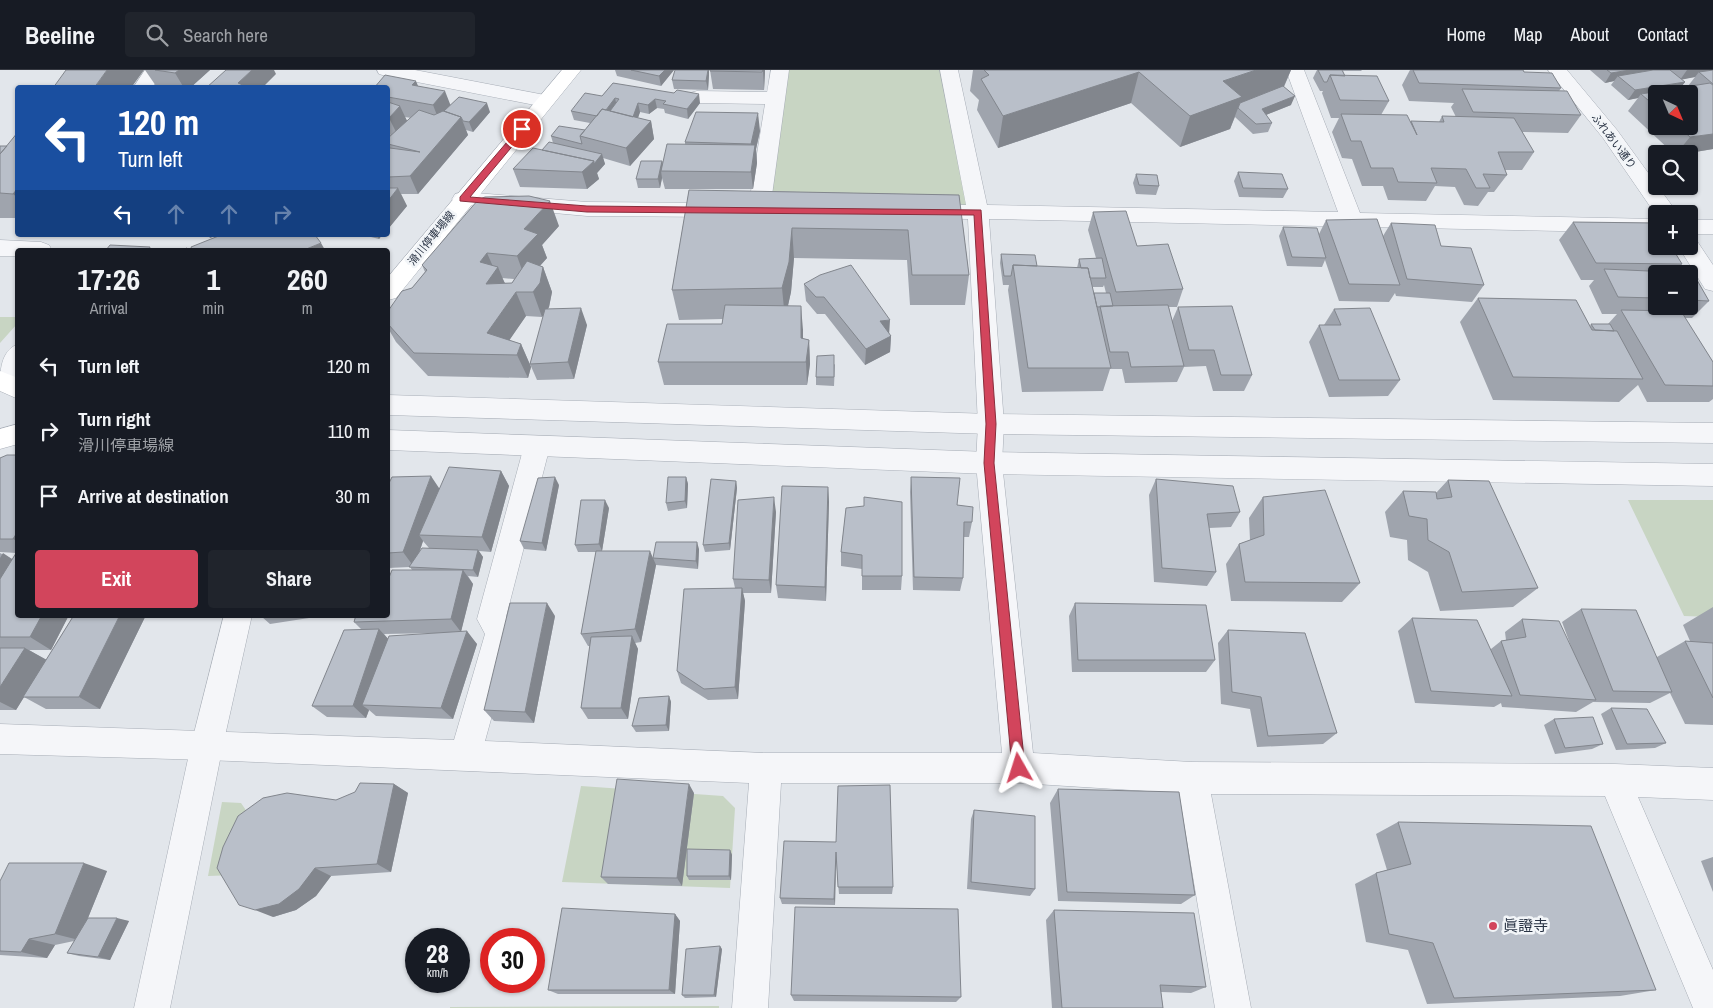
<!DOCTYPE html>
<html lang="en">
<head>
<meta charset="utf-8">
<style>
  body { margin:0; font-family:"Archivo Narrow","Noto Sans JP",sans-serif; background:#20242c; color:#f1f3f6; height:100vh; display:flex; flex-direction:column; font-size:19px; white-space:nowrap }
  * { box-sizing:border-box; margin:0 }
  p { font-size:16px; color:#9ea1a6 }
  .icon { flex:none; width:28px; height:28px; fill:none; stroke:currentColor; stroke-width:2; stroke-linecap:round; stroke-linejoin:round }
  .map { position:relative; flex:1; overflow:hidden }
  .panel { position:absolute; left:15px; top:178px; width:375px; height:370px; display:flex; flex-direction:column; background:#171b24; border-radius:5px; box-shadow:0 1px 4px #0004 }
  .panel>* { flex:none }
  .banner { position:absolute; left:15px; top:15px; width:375px; height:152px; border-radius:5px; box-shadow:0 1px 4px #0004; background:#1a4fa0; color:#fff; overflow:hidden }
  .needle { width:32px; rotate:136deg }
  .buttons { position:absolute; left:1648px; top:15px; display:grid; gap:10px }
  .buttons a { display:grid; place-items:center; width:50px; height:50px; border-radius:5px; background:#171b24; box-shadow:0 1px 4px #0004; font-size:25px }
  .speed { position:absolute; left:405px; top:858px; display:flex; gap:10px; font-size:25px; font-weight:700; text-align:center }
  .speed>* { display:grid; place-content:center; width:65px; height:65px; border-radius:50%; background:#171b24; box-shadow:0 1px 4px #0004; line-height:1 }
  .speed small { font-size:12px; font-weight:400 }
  .speed .limit { border:8px solid #d22; background:#fff; color:#111 }
  .pin { position:absolute; display:grid; place-items:center; width:42px; height:42px; color:#fff; margin:-21px; border:2px solid #fff; border-radius:50%; box-shadow:0 1px 5px #0007 }
  .me { position:absolute; width:55px; margin:-28px; rotate:354deg; stroke-linejoin:round; filter:drop-shadow(0 0 4px #0008) }
  .turn { display:flex; align-items:center; gap:18px; height:105px; padding:0 20px; font-size:22px }
  .turn .icon { width:65px; height:65px; stroke-width:2.5 }
  .turn b { display:block; font-size:35px; line-height:42px }
  .lanes { display:flex; align-items:center; height:48px; padding:0 20px; background:#0003; justify-content:center; gap:25px; direction:ltr }
  .lanes .off { opacity:.35 }
  .eta { display:flex; justify-content:space-evenly; align-items:center; height:85px; text-align:center }
  .eta b { font-size:30px; font-weight:800; line-height:35px }
  .cta { display:flex; gap:10px; margin-top:auto; padding:10px 20px }
  .cta a { flex:1; height:58px; border-radius:5px; background:#d2455c; color:#fff; font-size:20px; font-weight:800; line-height:58px; text-align:center }
  .cta a+a { background:#20242c; color:#f1f3f6 }
  ul { padding:0; list-style:none }
  li { display:flex; align-items:center; gap:15px; height:65px; padding:0 20px }
  li div { flex:1 }
  li b { display:block; font-size:19px }
  li em { font-style:normal }
  header { display:flex; align-items:center; gap:30px; box-sizing:border-box; height:70px; padding:0 25px; background:#171b24; border-bottom:1px solid #363941 }
  header strong { font-size:24px }
  nav { display:flex; gap:28px; margin-inline-start:auto; font-size:18px }
  .search { width:350px; height:45px; background:#20242c; display:flex; align-items:center; gap:12px; box-sizing:border-box; padding:0 18px; border-radius:5px; color:#9ea1a6; font-size:19px }
  .map>svg:first-child { display:block }
</style>
</head>
<body>
<header>
<strong>Beeline</strong>
<div class="search"><svg class="icon" aria-label="search" viewBox="0 0 24 24"><circle cx="10" cy="10" r="6"/><path d="M15 15l6 6"/></svg>Search here</div>
<nav><a>Home</a><a>Map</a><a>About</a><a>Contact</a></nav>
</header>
<div class="map">
<svg width="1713" height="938" viewBox="0 0 1713 938">
  <rect width="100%" height="100%" fill="#e2e6eb"/>
  <path fill="#c8d5c3" d="M781,0H949L978,142L766,140Z
    M0,247H18L17,254L0,273Z
    M1628,430H1713V547L1684,546Z
    M581,716L723,726L735,738L730,818L562,812Z
    M222,732L241,733L256,755L236,805L208,806Z
    M719,936V938H450V937Z"/>
  <g fill="none" stroke-linecap="round" stroke-linejoin="round">
    <g stroke="#a7adb6" stroke-width="1">
      <path id="minor" d="M145,0H164L152,18H133Z
        M377,0H415L545,25L552,27L555,31L552,35L545,37L386,6L379,4Z
        M771,0H789L770,140L767,145L759,147L751,145L748,140L765,34L697,33L690,31L687,27L690,23L697,21L767,22Z
        M940,0H958L987,135L1338,142L1286,0H1304L1360,143L1656,149V163L989,149L1004,354L1002,393L1033,683L1192,692L1615,694L1713,698V730L1638,727L1713,900V938H1693L1605,726L1211,724L1251,938H1215L1179,723L1019,713H781L768,938H732L749,713L207,690L0,684V654L454,670L485,564L477,549L524,376L528,369L537,366L546,369L550,376L506,547L515,562L485,671L766,683H1002L976,393L978,354L968,149L923,148L915,146L912,141L915,136L923,134L966,135Z
        M463,122L587,132L722,133L730,135L733,140L730,145L722,147L587,146L455,134L452,129L455,124Z
        M1689,150H1713V164H1689Z
        M0,170L41,172L49,175L52,180H18V186H0Z
        M18,274V304L9,318L0,320C0,302 0,281 18,274Z"/>
    </g>
    <g stroke="#a7adb6" stroke-width="1">
      <path id="tertiary" d="M1548,0H1567L1617,60L1678,144L1656,145L1603,68Z
        M1689,169L1697,171L1713,195V221L1705,219L1678,176H1689Z
        M388,325L991,344L1713,353V373L991,364L388,345Z
        M388,360L989,382L1713,394V416L989,404L388,380Z
        M224,545H252L223,675L170,938H134L191,675Z"/>
    </g>
    <g stroke="#a7adb6" stroke-width="1">
      <path id="secondary" d="M562,0H581L396,228L388,230V207Z
        M0,301L18,308V329L0,321Z
        M18,354V374L0,379V359Z"/>
    </g>
    <use href="#minor" fill="#f5f6f9" fill-rule="evenodd"/>
    <use href="#tertiary" fill="#f5f6f9" fill-rule="evenodd"/>
    <use href="#secondary" fill="#fff" fill-rule="evenodd"/>
  </g>
  <path fill="#9fa4ad" fill-rule="evenodd" d="M145,0H210L190,18H164L156,16Z
    M615,0H674L661,16L617,6Z
    M675,0H709V5L708,20L674,19L672,10Z
    M710,0H765L764,20L713,19Z
    M973,0H1291L1284,17L1291,35L1266,45L1272,53L1268,62L1253,64L1235,47L1230,59L1180,77L1131,33L998,78L977,40L979,30L970,21Z
    M1311,0H1362L1361,1H1343L1345,6L1389,31L1381,45L1410,52L1411,51L1439,52L1442,46L1456,47L1451,37L1454,33L1409,31L1402,15L1410,0H1523L1524,2L1561,18L1559,21L1581,45L1568,63L1522,62L1534,82L1522,100H1505L1507,105L1494,122H1488L1478,136L1464,135L1455,117L1435,116L1426,131L1388,130L1383,116H1362L1352,89L1342,88L1332,62L1339,48H1331L1322,23L1323,21H1320L1313,8L1317,0Z
    M1590,0H1713V79L1683,84H1674L1628,41L1638,28L1628,30L1611,15L1614,11L1605,13ZM1695,7L1688,16L1681,17L1685,12L1681,9ZM1656,24L1689,56H1656Z
    M613,13L700,33L688,49L665,43L664,39L657,38L649,44L640,42L638,48L651,51L654,69L630,96L603,88L605,94L597,103L599,109L587,119L520,117L513,99L553,73L551,66L585,60L590,53L574,50L571,41L602,26Z
    M418,16L451,35L490,42L473,62L466,60L468,65L418,124H401L407,136L388,159V64L390,65V66L391,65L388,64V18ZM405,47L411,48L407,51Z
    M760,61L756,79L757,93L753,119H665L662,108L660,118H638L636,109L662,91L663,93L685,75V72Z
    M18,62V148H0V76H7Z
    M1238,102L1288,119L1283,128L1239,127L1234,111Z
    M1136,104L1159,116L1156,125L1136,124L1133,113Z
    M689,120L959,125L969,205L965,235H910L907,190L794,188L791,222L788,235L803,260V269L809,270L810,294L807,315H664L658,292L722,254L723,249L679,250L672,220Z
    M1093,142L1137,176L1183,219L1177,237H1169L1172,251L1178,237L1252,305L1244,321H1213L1206,296L1184,297L1177,312L1125,313L1122,299H1110L1103,321L1022,322L1008,220L1009,215H1003L1000,193L1001,184L1037,196L1077,198L1079,189L1096,188L1088,160ZM1104,215L1106,223H1094L1092,217H1103Z
    M1326,150L1383,166L1391,153L1441,176L1484,215L1472,232L1396,226L1395,223L1389,232L1339,231L1325,190L1322,197L1287,196L1279,166L1283,157L1319,164Z
    M1573,152L1656,153V176H1671L1682,194L1674,202L1693,203L1709,231L1692,248H1685L1713,292V329L1709,332H1647L1638,315L1619,332L1493,330L1460,252L1478,228L1576,230L1590,256L1591,254H1608L1617,244H1602L1589,216L1594,210H1581L1559,170ZM1656,204H1689V236H1656Z
    M559,156L542,175L547,188L540,196L543,197L552,222L549,237L548,239L587,255L574,309L537,310L530,294L544,245L542,247L526,246L509,270L521,274L531,297L528,308L428,306L396,272L388,258V241L412,218L425,202L422,195ZM502,208L514,209L512,213H505Z
    M363,165H382L379,169Z
    M804,214L891,266L890,282L865,295L825,244H817L806,231Z
    M1334,239L1400,310L1388,326L1329,327L1309,272L1319,255H1324Z
    M835,294L834,316L816,315V307Z
    M18,385V545H69L51,580H29L46,590L74,545H146L100,639H46L24,627L16,640H0V483L12,489L16,483L0,482V388Z
    M501,401L509,416L491,482L479,481L483,487L478,507L468,506L473,514L461,561L477,574L453,649L376,646L369,640L366,648L327,647L312,636L361,559L354,552L388,545L412,500L410,497L388,498V413L440,419ZM423,471L429,478L420,481ZM439,563L388,569L384,564Z
    M686,407L688,414L687,438L668,441L666,433Z
    M911,407L957,435L972,452L969,467H964L963,508L960,521L913,520L910,422Z
    M1156,409L1240,442L1231,457L1209,458L1216,502L1207,516L1154,512L1149,425Z
    M1448,410L1538,518L1513,537L1440,541L1428,502L1408,490L1407,470L1390,467L1385,442L1403,421L1436,423Z
    M736,411L737,418L730,480L705,482L703,475Z
    M559,415L546,481L524,479L520,471Z
    M828,417L829,432L826,531L778,528L776,515Z
    M1263,427L1360,513L1342,532L1231,531L1226,494L1239,474L1250,470L1249,448Z
    M609,438L602,481L653,488L699,479L698,499L656,495L641,572L635,573L638,579L628,649H588L581,638L590,576H588L581,564L596,482H578L575,475Z
    M846,438L902,506L901,520H862V499L841,496V482Z
    M776,442L771,523H743L745,531L738,629L708,630L681,613L677,601L735,518L733,509Z
    M1075,533L1215,590L1206,602H1072L1069,546Z
    M1713,537V655L1685,654L1670,623L1650,633L1593,632L1576,642L1502,637L1501,633L1494,637L1415,633L1398,561L1412,548L1491,579L1501,571L1506,570L1505,562L1522,549L1573,582L1562,552L1581,539L1657,587L1685,571H1690L1683,555Z
    M263,545H309V548L270,554L262,547Z
    M555,546L534,653L494,651L484,640Z
    M1228,560L1337,663L1323,674L1257,677L1250,639L1221,634L1218,573Z
    M669,626L671,632L669,661L636,662L632,656Z
    M1611,638L1666,673L1655,678L1616,680L1601,644Z
    M1554,649L1603,674L1592,679L1555,684L1544,655Z
    M394,714L408,723L391,802L331,806L316,826L296,840L273,847L336,730Z
    M1058,719L1195,825L1181,834L1058,831L1050,733Z
    M694,723L682,816L608,814L601,807Z
    M974,740L1035,819L1030,826L967,819L971,749Z
    M1398,752L1656,920L1620,926L1427,934L1408,880L1366,872L1355,814L1376,803L1387,800L1376,764Z
    M836,772L893,817L892,824H839L836,790L835,835L782,834L780,828Z
    M730,780L732,785L731,810H689L687,806Z
    M1713,787V822L1701,791Z
    M107,801L88,848L129,851L110,890L79,886L67,883L74,871L55,875L47,888L0,885V811Z
    M1054,840L1206,917L1191,923L1161,922L1163,938H1052L1046,850Z
    M675,844L680,851L675,924H558L548,920Z
    M722,879L716,927L685,928L682,925Z
    M791,925L961,927L956,932L794,931Z"/>
  <path fill="#82868d" d="M107,0H144L131,18H94Z
    M179,0H210L190,18H184L175,3Z
    M252,0H274L276,4L262,18H241L238,13Z
    M665,0H674L661,16L659,6Z
    M708,0H709V5L708,20L706,11Z
    M763,0H765V2L764,20Z
    M1256,0H1291L1283,18L1240,33L1230,59L1180,77L1190,46L1223,11Z
    M1630,0H1661L1618,6L1614,11L1605,13L1611,3Z
    M1687,0H1713V1L1699,2L1695,7L1680,10Z
    M1139,2L1131,33L998,78L1003,46Z
    M416,11L423,28L412,15Z
    M1685,12L1678,21L1641,24L1638,28L1628,30L1635,20Z
    M445,21L452,39L440,53L433,35Z
    M699,24L700,33L688,49L687,39Z
    M1295,26L1291,35L1258,48L1262,39Z
    M615,28L617,37L602,46Z
    M655,29L657,38L649,44L648,35Z
    M487,33L490,42L473,62L469,52Z
    M638,33L640,42L634,59L632,49Z
    M400,36L408,53L398,66L389,48Z
    M758,43L760,61L756,79L757,93L753,119L751,102L753,91L751,74Z
    M461,47L468,65L418,124L410,106Z
    M651,51L654,69L630,96L626,78Z
    M1713,64V79L1683,84H1676L1690,67Z
    M602,84L605,94L597,103L599,109L587,119L582,102Z
    M662,91L664,100L661,101L662,108L660,118L658,109Z
    M18,118V128L13,124Z
    M398,118L407,136L388,159V131Z
    M550,131L559,156L542,175L547,188L526,211L517,186L524,159Z
    M792,158L794,188L791,222L785,249L782,218Z
    M208,165H218L210,168Z
    M377,165H382L379,169Z
    M321,173L325,180H304Z
    M487,183L495,201L498,197L508,221L486,214L480,192Z
    M543,197L552,222L549,237L542,247L533,222Z
    M516,222L526,246L500,284L487,263Z
    M801,236L803,260V292L801,268Z
    M581,238L587,255L574,309L568,292Z
    M890,250L889,266H891L890,282L865,295L866,279L880,251Z
    M809,270L810,294L807,315L806,292Z
    M521,274L531,297L528,308L517,285Z
    M501,401L509,416L491,482L482,467Z
    M431,406L441,421L419,465L423,471L414,497L403,482Z
    M555,407L559,415L546,481L542,473Z
    M686,407L688,414L687,438L685,431Z
    M736,411L737,418L730,480L729,473Z
    M828,417L829,432L826,531L825,517Z
    M774,427L776,442L771,523L769,510Z
    M605,430L609,438L602,481L599,474Z
    M18,461V472L13,469Z
    M697,472L699,479L698,499L696,491Z
    M478,480L483,487L478,507L473,500Z
    M650,481L656,495L641,572L635,559Z
    M3,483L18,493L0,538V488Z
    M463,500L473,514L461,562L451,549Z
    M742,518L745,531L738,629L735,617Z
    M547,533L555,546L534,653L525,642Z
    M42,545H69L51,580L30,567Z
    M120,545H146L100,639L79,627Z
    M379,559L391,572L362,635L369,640L366,648L353,636Z
    M467,561L477,574L453,649L441,638Z
    M632,566L638,579L628,649L621,638Z
    M25,578L47,590L16,640L0,632V617Z
    M669,626L671,632L669,661L666,655Z
    M394,714L408,723L391,802L377,794Z
    M689,714L694,723L682,816L677,808Z
    M730,780L732,785L731,810L729,806Z
    M836,782V790L835,835L834,829Z
    M84,793L107,801L79,870L55,864Z
    M315,798L331,806L316,826L296,840L273,847L255,840Z
    M675,844L680,851L675,924L669,920Z
    M117,848L129,851L110,890L98,887Z
    M29,869L55,875L47,888L21,882Z
    M720,876L722,879L716,927L714,925Z"/>
  <path fill="#b9bfc9" stroke="#82868d" d="M66,0H107L94,18H53Z
    M155,0H179L175,3Z
    M226,0H252L238,13L250,18H206Z
    M631,0H665L659,6Z
    M675,0H708L706,11L672,10Z
    M710,0H763L762,2L710,1Z
    M984,0H1256L1223,11L1242,27L1190,46L1139,2L1003,46L981,9L989,5Z
    M1318,0H1342L1345,6L1330,5L1327,12H1324Z
    M1413,0H1523L1524,2L1552,3L1561,18L1419,13Z
    M1607,0H1630L1611,3Z
    M1653,0H1670L1685,12L1635,20L1618,6Z
    M1713,0V14L1699,2Z
    M385,5L416,11L412,15L445,21L433,35L388,27V18H374Z
    M1330,5L1377,6L1389,31L1340,30Z
    M613,13L674,23L677,20L699,24L687,39L663,34L666,31L655,29L648,35L638,33L633,47L610,41L619,29L615,28L606,40L602,39L597,46L571,41L585,23L602,26Z
    M1710,13L1713,15V64L1690,67L1678,56H1689V24H1656V37L1641,24Z
    M1283,16L1295,26L1262,39L1272,53L1256,54L1238,38L1240,33Z
    M1462,19L1567,21L1581,45L1473,42Z
    M459,27L487,33L469,52L463,51L461,47L444,41Z
    M388,32L400,36L389,48H388Z
    M602,39L651,51L626,78L580,66Z
    M419,40L434,45L443,41L461,47L410,106L388,107V80L390,78L420,82L388,74V68Z
    M696,42L758,43L751,74L685,72Z
    M1341,44L1407,45L1417,65L1411,51L1444,52L1442,46L1514,48L1534,82H1498L1507,105L1483,104L1490,118H1476L1466,99L1431,98L1437,113L1398,112L1393,98H1371L1361,71H1351Z
    M559,56L585,60L580,66L582,74L551,66Z
    M18,62V118L13,124L0,123V84Z
    M549,72L602,84L594,94V91L542,80Z
    M667,74L755,75L751,102L661,101Z
    M0,76H7L0,84Z
    M533,78L594,91L582,102L513,99Z
    M641,91H662L658,109H636Z
    M1238,102L1282,104L1288,119L1243,118Z
    M1136,104L1157,105L1159,116L1139,115Z
    M388,118H398L388,131Z
    M689,120L959,125L969,205H912L908,160L792,158L789,192L782,218L672,220Z
    M529,126L550,131L524,159L538,164L517,186L487,183L480,192L498,197L486,214L512,213L527,191L543,197L540,213L533,222H516L487,263L521,274L517,285L414,283L388,254V241L402,221L412,218L427,200L422,195L478,130L485,127Z
    M1126,141L1137,176L1168,174L1183,219L1116,222L1093,142Z
    M1377,149L1400,215L1349,214L1326,150Z
    M1573,152L1656,153V176H1671L1682,194L1596,193Z
    M1391,153L1435,155L1441,176L1471,178L1484,215L1407,209Z
    M1283,157L1317,158L1326,188L1292,187Z
    M221,165H315L321,173L304,180H192L191,177Z
    M110,175L150,177L149,180H106Z
    M187,178L188,180H181Z
    M1001,184L1035,185L1037,196L1013,195L1011,206H1004Z
    M1102,188L1106,208H1090L1088,198H1081L1079,189Z
    M851,195L890,250L880,251L891,266L866,279L824,227H816L804,214L820,205Z
    M1013,195L1088,198L1111,298H1028Z
    M1604,199L1693,203L1709,231L1689,230V204H1656V228L1618,227Z
    M1094,223H1110L1113,236L1097,237Z
    M1478,228L1576,230L1592,260L1617,261L1643,309L1513,307Z
    M725,235L801,236V268L809,270L806,292H658L667,254H722Z
    M1168,235L1184,296L1131,297L1128,282H1110L1100,236Z
    M1232,236L1252,305H1221L1214,280H1189L1178,237Z
    M581,238L568,292L530,294L545,239Z
    M1370,238L1400,310H1339L1319,255H1341L1334,239Z
    M1621,240L1681,241L1713,292V316L1665,315Z
    M1591,254H1610L1614,261L1595,260Z
    M834,285V307H816L817,286Z
    M7,385H18V461L13,469H0V388Z
    M449,397L501,401L482,467L419,465Z
    M431,406L403,482L388,483V413H389L392,407Z
    M555,407L542,473L520,471L538,408Z
    M668,407H686L685,431L666,433Z
    M911,407L960,408L957,435L973,437L972,452H964L963,508L914,507Z
    M711,409L736,411L729,473L703,475Z
    M1156,409L1233,416L1240,442L1207,444L1216,502L1162,498Z
    M1448,410L1489,411L1538,518L1462,522L1449,482L1428,470L1427,449L1409,446L1403,421L1436,422L1437,429L1452,427Z
    M782,416L828,417L825,517L776,515Z
    M1325,420L1360,513L1245,512L1239,474L1264,465L1263,427Z
    M774,427L769,510L733,509L738,430Z
    M864,427L902,432V506H862V485L841,482L846,438L864,436Z
    M581,430H605L599,474L575,475Z
    M656,472H697L696,491L653,488Z
    M422,478L478,480L473,500L409,497Z
    M18,480V545H42L30,567H0V509Z
    M596,481H650L635,559L581,564Z
    M392,500H463L451,549L354,552L356,545H388V510Z
    M742,518L735,617L704,619L677,601L684,519Z
    M510,533H547L525,642L484,640Z
    M1075,533L1206,535L1215,590H1078Z
    M1581,539L1636,540L1672,622L1613,621Z
    M74,545H120L79,627H23Z
    M263,545H275L262,547Z
    M1412,548L1477,550L1512,626L1431,621Z
    M1522,549L1559,551L1596,630L1520,625L1501,571L1526,567Z
    M379,559L353,636H312L344,560Z
    M1228,560L1305,563L1337,663L1268,666L1261,627L1232,622Z
    M467,561L441,638L362,635L389,566Z
    M632,566L621,638H581L591,567Z
    M1685,571L1713,573V628Z
    M0,578H25L0,617Z
    M669,626L666,655L632,656L639,628Z
    M1611,638L1647,639L1666,673L1627,674Z
    M1593,647L1603,674L1565,678L1554,649Z
    M617,709L689,714L677,808L601,807Z
    M360,713L394,714L377,794L315,798L299,819L279,834L255,840L239,835L217,798L223,777L238,746L263,728L287,723L336,730L355,722Z
    M890,715L893,817H838L836,782L834,829L780,828L784,771L836,772L838,716Z
    M1058,719L1179,722L1195,825L1067,822Z
    M974,740L1035,746V819L971,812Z
    M1398,752L1591,756L1656,920L1454,928L1433,873L1389,864L1376,803L1411,794Z
    M687,779L730,780L729,806H687Z
    M9,793H84L55,864L29,869L21,882L0,881V811Z
    M795,837L958,839L961,927L791,925Z
    M562,838L675,844L669,920H548Z
    M1054,840L1194,843L1206,917L1160,915L1163,938H1062Z
    M88,848H117L98,887L67,883Z
    M720,876L714,925H682L686,879Z"/>
  <path fill="#d2455c" stroke="#882d3c" d="M522,57L525,58V61L470,127L587,136L981,140L996,354L994,393L1025,698L1023,703L1019,705L1014,703L1012,698L984,393L986,354L974,145L587,142L460,131V127L519,58Z"/>
  <circle fill="#d2455c" stroke="#f2f5f8" stroke-width="2" cx="1493" cy="856" r="5"/>
  <g text-anchor="middle" stroke-width="5" stroke-linejoin="round" paint-order="stroke">
    <g font-size="11" fill="#293344" stroke="#f2f5f8">
      <text transform="translate(1614 71) rotate(53)" y="4">ふれあい通り</text>
      <text transform="translate(431 168) rotate(-51)" y="4">滑川停車場線</text>
    </g>
    <g font-size="15" fill="#293344" stroke="#f2f5f8" text-anchor="start">
      <text x="1503" y="861">眞證寺</text>
    </g>
  </g>
</svg>
<div class="buttons">
<a><svg class="needle" viewBox="-14 -14 28 28"><path d="M0-13l5 13h-10z" fill="#e53935"/><path d="M0 13l5-13h-10z" fill="#9ea1a6"/></svg></a>
<a><svg class="icon" aria-label="search" viewBox="0 0 24 24"><circle cx="10" cy="10" r="6"/><path d="M15 15l6 6"/></svg></a>
<a>+</a>
<a>−</a>
</div>
<div class="speed"><div>28<small>km/h</small></div><div class="limit">30</div></div>
<div class="pin" style="left:522px;top:59px;background:#d93025"><svg class="icon" aria-label="arrive" viewBox="0 0 24 24"><path d="M6 21V4h12l-3 4 3 4H6"/></svg></div>
<svg class="me" style="left:1019px;top:698px" viewBox="-20 -20 40 40"><path d="M0-17L14 15 0 8-14 15z" fill="#d2455c" stroke="#fff" stroke-width="4"/></svg>
<div class="banner">
<div class="turn"><svg class="icon" aria-label="left" viewBox="0 0 24 24"><path d="M17 20v-9H6M10 6l-5 5 5 5"/></svg><div><b>120 m</b>Turn left</div></div>
<div class="lanes"><svg class="icon" aria-label="left" viewBox="0 0 24 24"><path d="M17 20v-9H6M10 6l-5 5 5 5"/></svg><svg class="icon off" aria-label="ahead" viewBox="0 0 24 24"><path d="M12 20V5M6 11l6-6 6 6"/></svg><svg class="icon off" aria-label="ahead" viewBox="0 0 24 24"><path d="M12 20V5M6 11l6-6 6 6"/></svg><svg class="icon off" aria-label="right" viewBox="0 0 24 24"><path d="M7 20v-9h11M14 6l5 5-5 5"/></svg></div>
</div>
<section class="panel">
<div class="eta">
<div><b>17:26</b><p>Arrival</p></div>
<div><b>1</b><p>min</p></div>
<div><b>260</b><p>m</p></div>
</div>
<ul>
<li><svg class="icon" aria-label="left" viewBox="0 0 24 24"><path d="M17 20v-9H6M10 6l-5 5 5 5"/></svg><div><b>Turn left</b></div><em>120 m</em></li>
<li><svg class="icon" aria-label="right" viewBox="0 0 24 24"><path d="M7 20v-9h11M14 6l5 5-5 5"/></svg><div><b>Turn right</b><p>滑川停車場線</p></div><em>110 m</em></li>
<li><svg class="icon" aria-label="arrive" viewBox="0 0 24 24"><path d="M6 21V4h12l-3 4 3 4H6"/></svg><div><b>Arrive at destination</b></div><em>30 m</em></li>
</ul>
<div class="cta"><a>Exit</a><a>Share</a></div>
</section>
</div>
</body>
</html>
